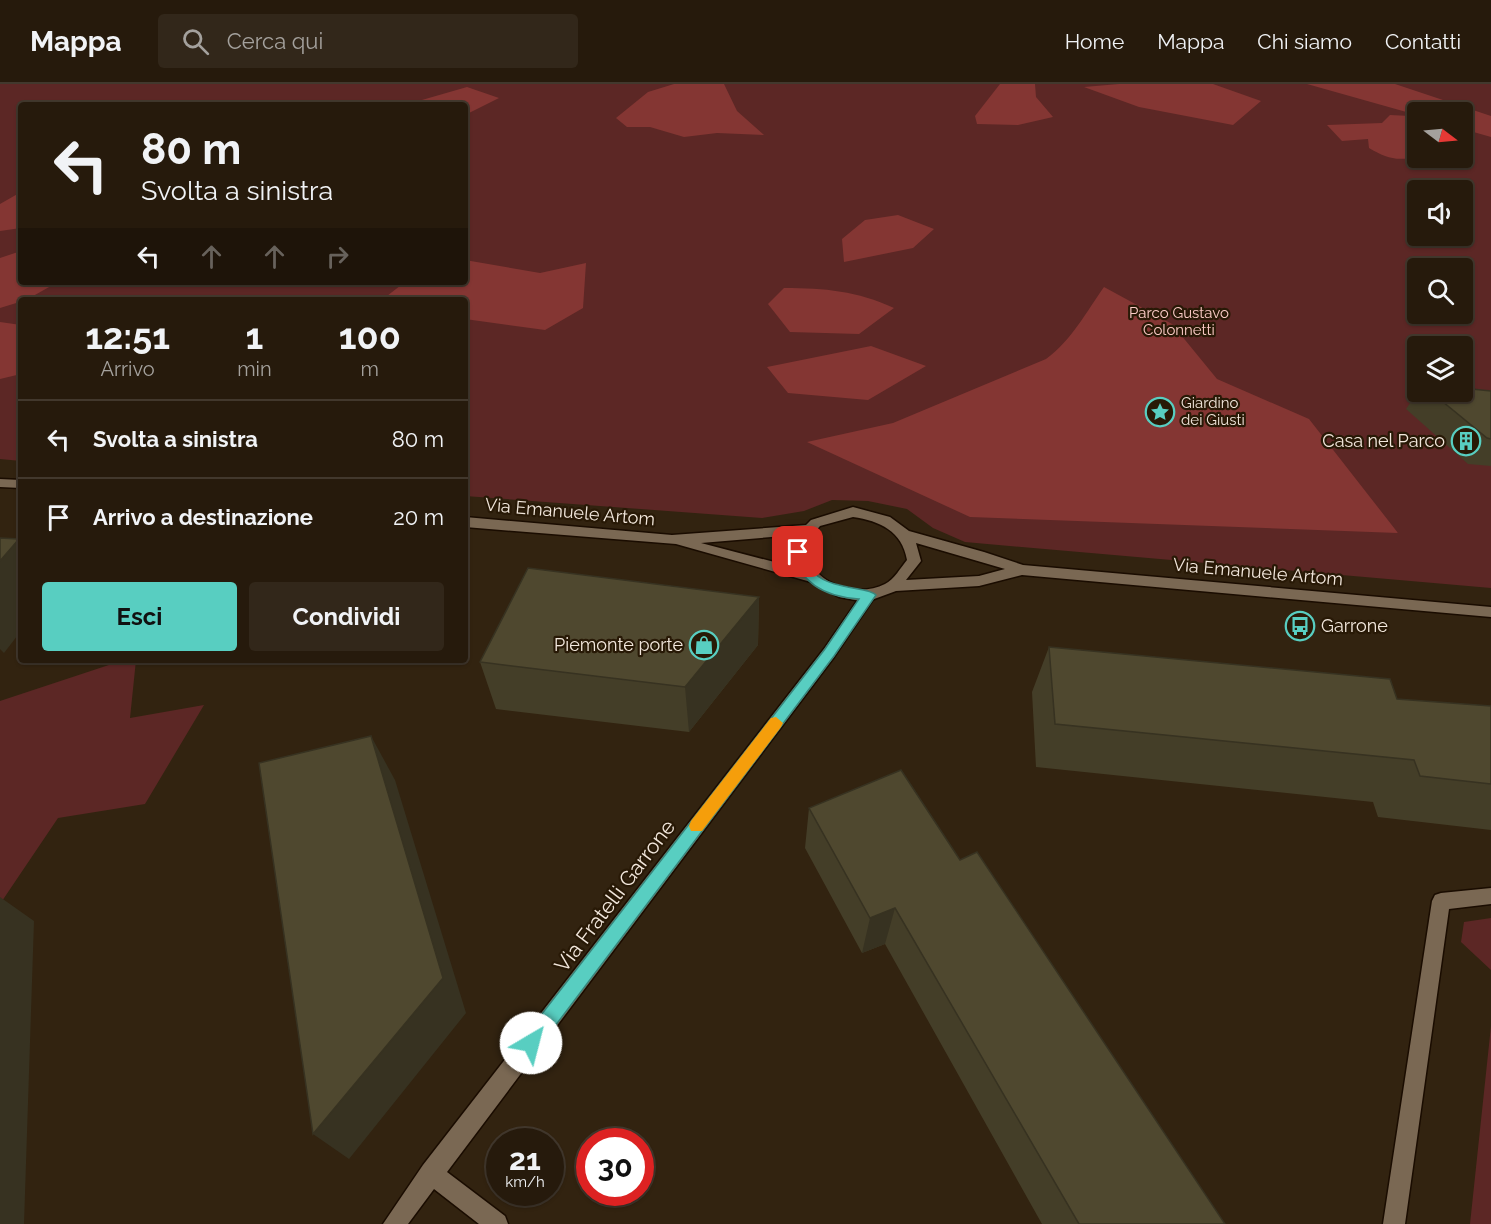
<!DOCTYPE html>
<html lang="it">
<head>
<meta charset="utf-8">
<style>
  body { margin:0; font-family:Raleway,sans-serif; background:#32271a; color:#f1f3f6; height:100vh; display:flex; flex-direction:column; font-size:22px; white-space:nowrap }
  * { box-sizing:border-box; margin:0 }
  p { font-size:20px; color:#a4a19d }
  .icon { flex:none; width:33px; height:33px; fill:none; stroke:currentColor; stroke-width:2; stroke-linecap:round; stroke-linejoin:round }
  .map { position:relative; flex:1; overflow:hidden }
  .details { position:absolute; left:18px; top:213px; width:450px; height:366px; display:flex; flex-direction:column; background:#261a0c; border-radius:6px; box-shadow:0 2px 4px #0004,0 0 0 2px #42382d }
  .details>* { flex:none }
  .banner { position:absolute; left:18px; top:18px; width:450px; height:183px; border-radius:6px; box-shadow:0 2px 4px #0004,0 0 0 2px #42382d; background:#261a0c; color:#f1f3f6; overflow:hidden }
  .needle { width:39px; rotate:106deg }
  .buttons { position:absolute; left:1407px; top:18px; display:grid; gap:12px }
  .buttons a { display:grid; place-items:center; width:66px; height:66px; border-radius:6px; background:#261a0c; box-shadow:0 2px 4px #0004,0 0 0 2px #42382d; font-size:30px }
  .speed { position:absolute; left:486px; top:1044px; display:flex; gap:12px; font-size:30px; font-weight:700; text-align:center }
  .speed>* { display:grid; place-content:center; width:78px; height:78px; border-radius:50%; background:#261a0c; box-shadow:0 2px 4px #0004,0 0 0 2px #42382d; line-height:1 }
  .speed small { font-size:15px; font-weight:400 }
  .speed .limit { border:9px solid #d22; background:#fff; color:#111 }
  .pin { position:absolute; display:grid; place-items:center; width:51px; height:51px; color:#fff; margin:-26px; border-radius:12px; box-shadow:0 3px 9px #0006 }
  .me { position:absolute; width:66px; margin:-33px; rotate:37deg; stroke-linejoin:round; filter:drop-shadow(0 0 4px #0008) }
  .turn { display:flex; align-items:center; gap:21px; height:126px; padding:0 24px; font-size:27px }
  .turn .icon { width:78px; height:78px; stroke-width:2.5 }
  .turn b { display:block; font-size:42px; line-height:51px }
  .lanes { display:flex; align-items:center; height:57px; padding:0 24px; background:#0003; justify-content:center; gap:30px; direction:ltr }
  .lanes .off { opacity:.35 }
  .eta { display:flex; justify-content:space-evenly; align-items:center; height:102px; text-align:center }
  .eta b { font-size:36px; font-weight:700; line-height:42px }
  .button { display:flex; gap:12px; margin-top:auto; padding:12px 24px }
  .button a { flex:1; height:69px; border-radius:6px; background:#58cec1; color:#111; font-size:24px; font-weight:700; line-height:69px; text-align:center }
  .button a+a { background:#32271a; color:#f1f3f6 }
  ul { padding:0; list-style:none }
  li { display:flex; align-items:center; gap:18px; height:78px; padding:0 24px; border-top:2px solid #42382d }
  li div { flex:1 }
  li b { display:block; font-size:22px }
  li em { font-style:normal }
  header { display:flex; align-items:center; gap:36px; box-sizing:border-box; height:84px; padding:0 30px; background:#261a0c; border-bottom:2px solid #42382d }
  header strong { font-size:28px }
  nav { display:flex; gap:33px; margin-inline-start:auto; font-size:21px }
  .search { width:420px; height:54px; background:#32271a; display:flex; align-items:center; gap:15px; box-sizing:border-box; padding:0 21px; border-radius:6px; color:#a4a19d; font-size:22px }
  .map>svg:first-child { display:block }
</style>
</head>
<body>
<header>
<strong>Mappa</strong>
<div class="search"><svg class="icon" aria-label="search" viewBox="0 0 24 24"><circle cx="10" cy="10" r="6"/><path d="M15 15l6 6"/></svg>Cerca qui</div>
<nav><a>Home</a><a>Mappa</a><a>Chi siamo</a><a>Contatti</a></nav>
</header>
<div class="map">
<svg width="1491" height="1140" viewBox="0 0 1491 1140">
  <rect width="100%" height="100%" fill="#322310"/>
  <path fill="#5c2725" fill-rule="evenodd" d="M0,0H1491V504L965,458L933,444L907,425L868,417L832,416L804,427L762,434L465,412V216H21V377L0,375ZM21,21H465V198H21ZM1418,28H1462V74H1418ZM1418,106H1462V152H1418ZM1418,184H1462V230H1418ZM1418,262H1462V308H1418Z
    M124,576H136L130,634L204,621L145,720L58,734L0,820V617Z
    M1491,834V886L1461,858L1464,838Z
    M1491,942V1140H1470Z"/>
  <path fill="#843633" d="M674,0H724L737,27L764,51L717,49L684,53L650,43H627L616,34L648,8Z
    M1000,0H1035L1036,13L1053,33L1018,41L977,40L975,32Z
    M1119,0H1213L1261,17L1233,41L1139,23L1084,3Z
    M1307,0H1395L1491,32V53L1463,45L1462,28H1418L1417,31Z
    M467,3L499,14L465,31V21H329L332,17L408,20Z
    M1390,31L1410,32L1417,36V72C1398,78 1386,74 1369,64L1368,55L1342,57L1327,41L1382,39Z
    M21,108V144L0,147V120Z
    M898,131L934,145L913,164L844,178L842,155L865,136Z
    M21,167V198H58L26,216L0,224V174Z
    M465,176L540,189L586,179L583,224L545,246L465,235V216H397L387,212L405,198H465Z
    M1104,203L1172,240L1217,295L1309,335L1398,449L970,433L807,358L893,339L1046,275C1071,257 1087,227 1104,203Z
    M784,204C825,204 857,207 894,224L859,250L790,248L768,220Z
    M0,238L21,241V290L0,295Z
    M871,262L926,282L868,316L788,309L767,283Z"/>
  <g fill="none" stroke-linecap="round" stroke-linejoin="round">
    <g stroke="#1a0c00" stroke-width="3">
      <path id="minor" d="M869,506L876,511L834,573L447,1088L505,1132L508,1140H479L434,1105L408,1140H383L423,1081L824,565L864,507Z
        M1491,804V820L1449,825L1405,1140H1383L1432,817L1435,811L1441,809Z"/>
    </g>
    <g stroke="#1a0c00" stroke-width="3">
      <path id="tertiary" d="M0,395L21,396V404L0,403Z
        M853,423L890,433L909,447L984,468L1023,481L1491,523V533L1022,491L979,502L896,507L866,518L839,513L811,498L676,460L465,443V433L672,451L806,441L811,436ZM853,433C880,437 902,447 907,476C901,483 894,496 885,500C860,513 821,503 809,476C807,471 807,463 807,457L820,442ZM796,451C790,461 794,476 801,485L701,459ZM916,459L1005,485L979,492L906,496L921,477Z"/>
    </g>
    <use href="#minor" fill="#7a6853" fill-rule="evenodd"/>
    <use href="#tertiary" fill="#7a6853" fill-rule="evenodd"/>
  </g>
  <path fill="#443e28" d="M1418,307V308H1462L1491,307V382L1468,380L1406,325Z
    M759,513L758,561L689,648L496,625L480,578Z
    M1049,563L1397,615L1491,622V746L1378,733L1373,718L1036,683L1032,608Z
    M809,724L960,776L1225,1140H1042L885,860L862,869L805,764Z"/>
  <path fill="#373221" d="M19,455L21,458V547L4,569L0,565V477Z
    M759,513L758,561L689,648L685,603Z
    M371,652L395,696L466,929L349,1075L313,1050Z
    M0,813L34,837L24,1140H0Z
    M895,824L885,860L862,869L870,834Z"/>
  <path fill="#4f482f" stroke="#373221" stroke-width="1.5" d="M1462,304L1491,307V355L1487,354L1431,308H1462Z
    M0,454L19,455L0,477Z
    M528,484L759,513L685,603L480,578Z
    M1049,563L1390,595L1397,615L1491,622V700L1420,692L1414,676L1055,640Z
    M371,652L443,894L313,1050L259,679Z
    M901,686L960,776L977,768L1225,1140H1079L895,824L870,834L809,724Z"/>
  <path fill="#58cec1" stroke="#39867d" stroke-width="1.5" d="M798,464L802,465C807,474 808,483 815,490C833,506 870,503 876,511L834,572L537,966L531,968L524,966L522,959L524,953L825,565L859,515C827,513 801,501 792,468Z"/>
  <path fill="#f59e0b" d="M776,633L783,639L781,643L702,747H691L689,742L691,737L771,634Z"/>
  <defs>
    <g id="sight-ring" transform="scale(1.5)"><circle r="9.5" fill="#281906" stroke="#58cec1" stroke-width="1.5"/><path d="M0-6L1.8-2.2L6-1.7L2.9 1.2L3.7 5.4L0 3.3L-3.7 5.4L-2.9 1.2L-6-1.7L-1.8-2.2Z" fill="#58cec1"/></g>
    <g id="building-ring" transform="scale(1.5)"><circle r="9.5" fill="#281906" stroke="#58cec1" stroke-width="1.5"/><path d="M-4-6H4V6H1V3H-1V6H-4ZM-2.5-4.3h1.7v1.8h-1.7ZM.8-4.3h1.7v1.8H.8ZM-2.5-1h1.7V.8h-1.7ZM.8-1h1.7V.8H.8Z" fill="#58cec1"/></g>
    <g id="bus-ring" transform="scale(1.5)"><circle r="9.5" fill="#281906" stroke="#58cec1" stroke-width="1.5"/><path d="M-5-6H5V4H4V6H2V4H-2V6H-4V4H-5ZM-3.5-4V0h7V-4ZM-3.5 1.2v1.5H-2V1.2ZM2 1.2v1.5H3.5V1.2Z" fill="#58cec1"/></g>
    <g id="shop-ring" transform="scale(1.5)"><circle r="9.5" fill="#281906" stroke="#58cec1" stroke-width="1.5"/><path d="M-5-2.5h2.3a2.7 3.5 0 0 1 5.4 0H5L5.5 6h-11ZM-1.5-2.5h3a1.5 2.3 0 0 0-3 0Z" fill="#58cec1"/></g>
  </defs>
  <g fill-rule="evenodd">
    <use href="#sight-ring" x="1160" y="328"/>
    <use href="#building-ring" x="1466" y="357"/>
    <use href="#bus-ring" x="1300" y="542"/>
    <use href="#shop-ring" x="704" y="561"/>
  </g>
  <g text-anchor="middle" stroke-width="4.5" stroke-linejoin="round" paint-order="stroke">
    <g font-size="15" fill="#fbcbc6" stroke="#281906">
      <text x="1179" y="234">Parco Gustavo<tspan x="1179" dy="17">Colonnetti</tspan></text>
    </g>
    <g font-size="15" fill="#f2e7dc" stroke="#281906" text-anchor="start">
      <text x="1181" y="324">Giardino<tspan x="1181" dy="17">dei Giusti</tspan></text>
    </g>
    <g font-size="18" fill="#f2e7dc" stroke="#281906" text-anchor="end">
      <text x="1445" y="363">Casa nel Parco</text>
      <text x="1321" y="548" text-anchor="start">Garrone</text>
      <text x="683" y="567">Piemonte porte</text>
    </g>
    <g font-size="18" fill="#f2e7dc" stroke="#281906">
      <text transform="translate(570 428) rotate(5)" y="6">Via Emanuele Artom</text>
      <text transform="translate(1258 488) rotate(5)" y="6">Via Emanuele Artom</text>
    </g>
    <g font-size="21" fill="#f2e7dc" stroke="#281906">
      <text transform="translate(615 812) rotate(-53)" y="7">Via Fratelli Garrone</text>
    </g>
  </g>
</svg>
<div class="buttons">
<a><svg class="needle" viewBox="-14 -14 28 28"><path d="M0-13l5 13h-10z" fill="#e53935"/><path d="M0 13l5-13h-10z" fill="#a4a19d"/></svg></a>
<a><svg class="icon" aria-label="sound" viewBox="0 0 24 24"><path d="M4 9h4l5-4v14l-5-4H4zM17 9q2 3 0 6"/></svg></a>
<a><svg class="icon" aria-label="search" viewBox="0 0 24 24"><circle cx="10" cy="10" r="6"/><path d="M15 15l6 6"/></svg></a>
<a><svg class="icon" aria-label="layers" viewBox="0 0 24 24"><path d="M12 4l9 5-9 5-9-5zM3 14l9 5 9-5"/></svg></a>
</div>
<div class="speed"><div>21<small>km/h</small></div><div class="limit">30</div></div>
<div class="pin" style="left:798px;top:468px;background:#d93025"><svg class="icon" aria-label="arrive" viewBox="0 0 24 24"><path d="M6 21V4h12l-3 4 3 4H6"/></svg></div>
<svg class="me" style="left:531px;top:959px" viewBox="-20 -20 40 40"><circle r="19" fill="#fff"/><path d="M0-13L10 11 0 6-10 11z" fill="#58cec1"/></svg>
<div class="banner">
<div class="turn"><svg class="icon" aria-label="left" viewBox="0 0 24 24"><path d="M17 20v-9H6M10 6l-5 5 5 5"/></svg><div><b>80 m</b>Svolta a sinistra</div></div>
<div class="lanes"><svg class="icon" aria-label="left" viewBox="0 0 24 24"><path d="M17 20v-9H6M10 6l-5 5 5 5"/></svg><svg class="icon off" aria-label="ahead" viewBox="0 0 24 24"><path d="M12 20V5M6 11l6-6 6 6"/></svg><svg class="icon off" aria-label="ahead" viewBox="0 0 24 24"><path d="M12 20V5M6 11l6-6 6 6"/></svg><svg class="icon off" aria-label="right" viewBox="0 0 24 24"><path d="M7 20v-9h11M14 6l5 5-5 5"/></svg></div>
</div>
<section class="details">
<div class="eta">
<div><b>12:51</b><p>Arrivo</p></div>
<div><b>1</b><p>min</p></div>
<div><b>100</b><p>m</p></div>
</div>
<ul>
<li><svg class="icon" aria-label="left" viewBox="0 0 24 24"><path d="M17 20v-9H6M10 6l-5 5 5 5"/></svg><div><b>Svolta a sinistra</b></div><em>80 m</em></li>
<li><svg class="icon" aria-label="arrive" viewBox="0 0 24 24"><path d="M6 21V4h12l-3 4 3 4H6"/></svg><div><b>Arrivo a destinazione</b></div><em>20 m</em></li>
</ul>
<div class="button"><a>Esci</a><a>Condividi</a></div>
</section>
</div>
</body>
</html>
